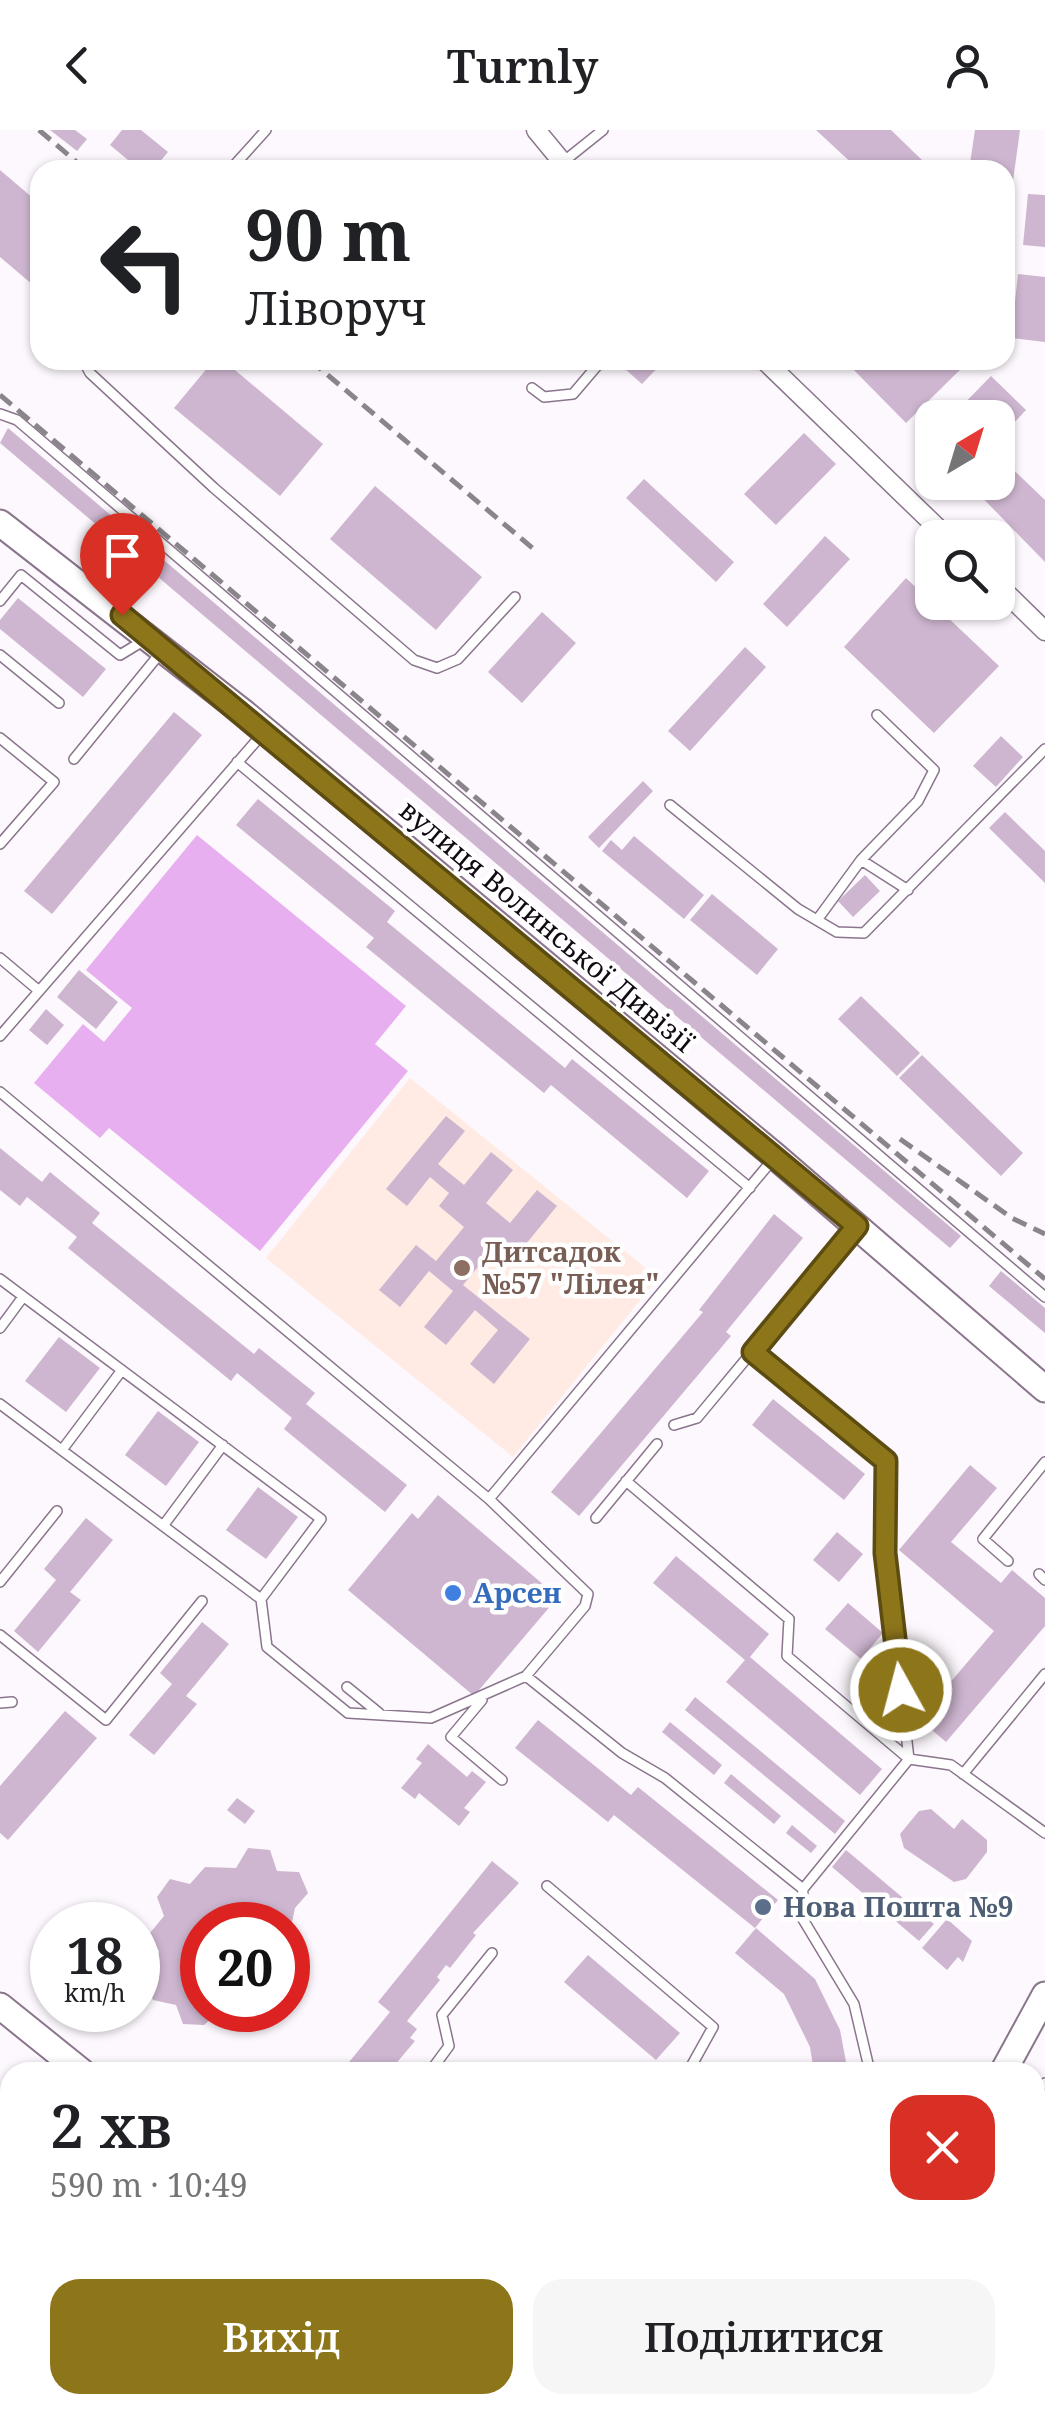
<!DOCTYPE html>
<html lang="uk">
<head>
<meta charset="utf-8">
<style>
  body { margin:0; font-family:"Noto Serif",serif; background:#f6f6f6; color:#202124; height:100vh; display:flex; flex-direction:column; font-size:38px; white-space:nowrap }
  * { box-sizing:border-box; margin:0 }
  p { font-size:32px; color:#757577 }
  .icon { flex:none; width:55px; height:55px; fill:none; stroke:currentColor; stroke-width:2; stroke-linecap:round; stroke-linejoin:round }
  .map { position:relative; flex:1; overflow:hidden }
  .sheet { position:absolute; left:0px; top:1932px; width:1045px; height:352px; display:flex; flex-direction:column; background:#fff; border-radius:30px 30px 0 0; box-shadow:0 2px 8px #0004 }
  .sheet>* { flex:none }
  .guide { position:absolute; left:30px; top:30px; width:985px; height:210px; border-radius:30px; box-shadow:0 2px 8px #0004; background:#fff; color:#202124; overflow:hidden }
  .needle { width:65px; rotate:38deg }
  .fabs { position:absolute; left:915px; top:270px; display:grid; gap:20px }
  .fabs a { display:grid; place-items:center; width:100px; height:100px; border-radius:20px; background:#fff; box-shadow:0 2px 8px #0004; font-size:50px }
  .speed { position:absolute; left:30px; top:1772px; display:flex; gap:20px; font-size:50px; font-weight:700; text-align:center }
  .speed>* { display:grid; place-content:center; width:130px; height:130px; border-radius:50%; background:#fff; box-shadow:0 2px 8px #0004; line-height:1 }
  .speed small { font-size:25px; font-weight:400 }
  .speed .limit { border:15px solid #d22; background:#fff; color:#111 }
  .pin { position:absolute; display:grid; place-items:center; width:85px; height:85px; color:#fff; margin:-102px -42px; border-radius:50% 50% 50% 0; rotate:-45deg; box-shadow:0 0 10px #0007 }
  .pin .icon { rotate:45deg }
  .me { position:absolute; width:110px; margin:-55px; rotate:353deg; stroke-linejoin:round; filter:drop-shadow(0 0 8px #0008) }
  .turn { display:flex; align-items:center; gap:35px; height:210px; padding:0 50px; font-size:45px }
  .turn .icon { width:130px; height:130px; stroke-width:2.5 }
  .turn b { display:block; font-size:70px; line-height:85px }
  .round { display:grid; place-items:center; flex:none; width:105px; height:105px; border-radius:30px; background:#f6f6f6 }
  .summary { display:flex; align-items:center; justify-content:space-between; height:170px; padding:0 50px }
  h1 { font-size:60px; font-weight:600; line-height:75px }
  .button { display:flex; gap:20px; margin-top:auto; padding:20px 50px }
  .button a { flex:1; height:115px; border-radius:30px; background:#8d751a; color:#fff; font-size:40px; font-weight:600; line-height:115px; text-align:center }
  .button a+a { background:#f6f6f6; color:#202124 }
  header { display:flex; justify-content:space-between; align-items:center; height:130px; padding:0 50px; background:#fff; font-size:45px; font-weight:600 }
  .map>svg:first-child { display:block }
</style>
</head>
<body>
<header><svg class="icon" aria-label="back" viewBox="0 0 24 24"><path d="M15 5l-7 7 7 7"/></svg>Turnly<svg class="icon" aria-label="person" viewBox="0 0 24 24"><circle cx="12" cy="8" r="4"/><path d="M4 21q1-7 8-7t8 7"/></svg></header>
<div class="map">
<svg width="1045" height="2284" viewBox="0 0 1045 2284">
  <rect width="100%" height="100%" fill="#fdf8fd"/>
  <path fill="#ffebe3" d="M410,948L658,1148L513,1327L266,1128Z
    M0,1967L10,1975V2139L0,2143Z"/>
  <path fill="#e8aff0" d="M197,705L406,876L375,914L408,941L260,1121L109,998L100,1008L34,953L83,894L104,912L132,878L86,840Z"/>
  <path fill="#ceb6d0" d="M50,0H75L87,9L77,21Z
    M122,0H141L168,22L153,40H140L110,15Z
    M816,0H891L923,31L914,40H859Z
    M975,0H1020L1007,95L1005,40H969Z
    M0,40L40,74V161L0,127Z
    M1028,64L1045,65V117L1023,115Z
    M1018,144L1045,147V212L1011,208Z
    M214,230H223L323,314L280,366L174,278Z
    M633,230H665L642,254L625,239Z
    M844,230H906L911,235L917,230H970L906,293Z
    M991,246L1026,280L998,310V288H950Z
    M8,298L961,1106L950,1118L0,313Z
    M804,303L836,334L776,395L744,364Z
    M998,325L1045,370V432L967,352H998Z
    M644,349L734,432L716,452L626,368Z
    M375,356L482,447L436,500L330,409Z
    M825,406L850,429L787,497L763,474Z
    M906,448L999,536L934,603L844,517Z
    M18,468L106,539L83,567L0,499V490Z
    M542,482L576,513L522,573L488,542Z
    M745,517L766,537L690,621L668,601Z
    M174,582L202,605L52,784L24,761Z
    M1001,606L1023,627L996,657L973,636Z
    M643,651L653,661L599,718L588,707Z
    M258,669L395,781L387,792L454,847L565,938L572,929L709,1041L687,1068L551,955L544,963L366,817L374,808L236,695Z
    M1005,682L1045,721V753L989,698Z
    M634,706L704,765L684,789L602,721L611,710L622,720Z
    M865,745L880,761L853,787L838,771Z
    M712,764L778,819L757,845L690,790Z
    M79,840L118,872L96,899L57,867Z
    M861,866L920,923L897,946L838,889Z
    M46,879L64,895L47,915L29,900Z
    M922,925L1023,1023L1001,1046L899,948Z
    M446,986L465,1001L438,1034L464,1055L491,1022L513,1040L486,1073L510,1093L537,1060L557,1076L517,1125L500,1111L463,1155L530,1209L494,1254L470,1234L498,1200L475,1180L446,1215L424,1197L453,1161L429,1141L400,1177L379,1160L416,1115L436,1131L464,1097L439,1076L449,1063L430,1047L407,1076L386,1059Z
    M0,1018L42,1052L50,1042L100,1083L92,1093L254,1224L259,1218L315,1263L306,1274L407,1355L385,1382L284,1299L292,1288L237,1243L231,1251L68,1118L77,1107L27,1067L20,1076L0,1060Z
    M774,1084L803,1108L726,1202L731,1206L579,1386L551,1362L703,1182L699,1180Z
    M1001,1141L1045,1178V1203L989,1156Z
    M59,1207L100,1238L66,1282L25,1251Z
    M773,1269L865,1344L844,1370L752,1295Z
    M158,1281L199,1312L166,1356L125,1325Z
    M970,1335L997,1358L951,1412L1001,1453L1012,1440L1045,1468V1496L946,1612L919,1589L994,1501L899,1420Z
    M258,1357L298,1387L266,1429L226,1400Z
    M438,1365L558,1467L474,1566L348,1460L412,1383L418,1389Z
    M86,1388L113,1410L70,1462L81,1470L38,1522L14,1501L56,1450L44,1439Z
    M837,1402L863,1424L839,1452L813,1430Z
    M676,1426L769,1504L750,1527L882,1639L860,1665L726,1552L745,1530L653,1453Z
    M848,1473L883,1503L861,1529L825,1499Z
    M202,1492L229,1514L186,1566L197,1574L154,1625L129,1605L172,1554L160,1543Z
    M695,1567L845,1691L835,1704L685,1580Z
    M65,1581L97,1608L8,1710L0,1703V1656Z
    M538,1590L631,1665L638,1657L778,1770L755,1798L614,1685L608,1692L515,1618Z
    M670,1592L722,1635L714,1645L662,1602Z
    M428,1614L467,1647L472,1641L486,1652L464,1678L470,1682L459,1696L419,1663L415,1669L401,1658L422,1633L416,1629Z
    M731,1644L781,1686L774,1694L724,1653Z
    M237,1668L255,1681L245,1694L227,1680Z
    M931,1679L954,1699L962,1689L987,1710V1722L966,1749L954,1752L904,1718L900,1704L919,1681Z
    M792,1695L817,1716L811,1723L786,1703Z
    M248,1718L270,1720L277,1741L299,1742L308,1763L295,1778L292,1792L303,1811L289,1829L300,1850L288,1866V1795H202V1880H221L204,1895L183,1894L176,1875L153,1870L144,1847L157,1834L159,1821L150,1803L164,1786L157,1767L170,1749L190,1754L205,1737L236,1738Z
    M846,1720L934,1794L919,1811L832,1737Z
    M492,1731L519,1753L473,1803L476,1805L450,1838L446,1835L437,1847L440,1850L407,1891L417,1899L410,1908L415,1911L389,1942H341L390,1882L378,1872Z
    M947,1789L972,1811L963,1832L958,1827L947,1840L922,1818Z
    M756,1798L815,1849L840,1900L848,1942H814L810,1917L784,1864L735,1823Z
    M588,1825L680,1903L656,1930L564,1852Z
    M82,2275H184L175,2284H91Z
    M622,2275H735L730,2284H617Z"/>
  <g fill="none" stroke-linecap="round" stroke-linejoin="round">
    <g stroke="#8a758d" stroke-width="12">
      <path id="lane" d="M563,32L603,0
        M230,40L266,0
        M83,230L90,243L214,358L414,530L437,538L458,529L515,467
        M532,258L544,267L573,264L602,230
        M0,284L17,290L1045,1167
        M0,471L21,445L120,525L143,511
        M0,525L59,573
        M0,608L54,652L0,714
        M74,629L162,521
        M237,632L750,1058
        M670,675L798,779L837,802L864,803L1045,619
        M861,730L908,760
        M817,790L861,730L918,671L934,640L877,585
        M0,828L38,860
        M0,906L264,602
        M0,962L489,1369L774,1028
        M0,1149L321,1389L261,1469L0,1274
        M0,1198L23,1167
        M753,1222L886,1331L885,1423L909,1629
        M674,1295L697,1288L855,1098
        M62,1320L122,1240
        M626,1351L789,1489L787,1526L909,1629
        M596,1388L657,1314
        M163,1396L223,1315
        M1008,1431L983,1409L1045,1332
        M1039,1444L1045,1450
        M0,1452L57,1381
        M261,1469L267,1517L348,1583L431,1588L526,1546L585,1476L588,1464L489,1369
        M0,1505L106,1590L202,1471
        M526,1546L622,1623L665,1648L803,1759
        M347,1557L379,1583
        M482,1570L451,1607L502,1650
        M0,1573L12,1572
        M963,1644L1045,1544
        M547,1756L713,1897L688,1942
        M432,1939L449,1916L442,1885L492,1823
        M870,1942L854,1874L801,1786L803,1759L909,1629L951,1635L1045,1703
        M1035,1959L1045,1953
        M1045,2032L1037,2093H1045
        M58,2275L67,2284
        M261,2275L269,2284
        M210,2284L219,2275
        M275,2284L284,2275
        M453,2284L459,2275"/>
    </g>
    <g stroke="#8a758d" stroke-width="21">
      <path id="street" d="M536,0L569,40
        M764,230L948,408
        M998,455L1045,501"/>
    </g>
    <g stroke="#8a758d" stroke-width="29">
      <path id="secondary" d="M0,393L244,583L775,1026L1045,1259
        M0,1876L82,1942
        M1003,1942L1045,1865
        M346,2275L352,2284
        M841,2284L845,2275"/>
    </g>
    <use href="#lane" stroke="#fff" stroke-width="9"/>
    <use href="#street" stroke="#fff" stroke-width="18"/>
    <use href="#secondary" stroke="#fff" stroke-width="25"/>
    <path stroke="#8a848b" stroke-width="5" stroke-dasharray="15 8" stroke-linecap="butt" d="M39,0L86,40
      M310,230L536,421
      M0,265L1045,1149
      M900,1009L1012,1088L1045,1104"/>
  </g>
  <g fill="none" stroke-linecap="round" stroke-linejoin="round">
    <g stroke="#5c4c11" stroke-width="25">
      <path id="route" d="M122,485L857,1096L753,1222L886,1331L885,1423L901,1560"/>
    </g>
    <use href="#route" stroke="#8d751a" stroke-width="18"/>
  </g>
  <circle fill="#8d6e63" stroke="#fff" stroke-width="4" cx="462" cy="1138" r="10"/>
  <circle fill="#3f7fe0" stroke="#fff" stroke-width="4" cx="453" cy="1463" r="10"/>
  <circle fill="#5c6f8a" stroke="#fff" stroke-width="4" cx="763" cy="1777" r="10"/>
  <g text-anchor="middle" stroke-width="9" stroke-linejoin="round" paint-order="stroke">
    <g font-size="28" fill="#120a13" stroke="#fff">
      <text transform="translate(547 796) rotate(40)" y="10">вулиця Волинської Дивізії</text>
    </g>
    <g font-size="28" font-weight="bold" fill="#785e54" stroke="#fff" text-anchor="start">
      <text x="482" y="1132">Дитсадок<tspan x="482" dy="32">№57 "Лілея"</tspan></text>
    </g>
    <g font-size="28" font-weight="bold" fill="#366cbe" stroke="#fff" text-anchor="start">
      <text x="473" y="1473">Арсен</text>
    </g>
    <g font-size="28" font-weight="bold" fill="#4e5e75" stroke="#fff" text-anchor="start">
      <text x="783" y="1787">Нова Пошта №9</text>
    </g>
  </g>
</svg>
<div class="fabs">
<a><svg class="needle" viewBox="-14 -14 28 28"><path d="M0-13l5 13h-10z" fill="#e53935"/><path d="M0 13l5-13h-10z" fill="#757577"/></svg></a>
<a><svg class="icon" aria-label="search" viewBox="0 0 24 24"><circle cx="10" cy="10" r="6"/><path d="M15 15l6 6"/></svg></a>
</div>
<div class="speed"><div>18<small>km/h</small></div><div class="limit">20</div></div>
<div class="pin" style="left:122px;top:485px;background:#d93025"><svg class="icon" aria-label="arrive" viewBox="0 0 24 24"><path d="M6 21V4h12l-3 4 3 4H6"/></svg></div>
<svg class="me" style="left:901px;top:1560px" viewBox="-20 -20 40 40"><circle r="17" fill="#8d751a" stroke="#fff" stroke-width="3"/><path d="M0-11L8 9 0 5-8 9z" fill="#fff"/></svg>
<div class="guide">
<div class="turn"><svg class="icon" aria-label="left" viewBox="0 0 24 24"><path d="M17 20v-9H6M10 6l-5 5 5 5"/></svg><div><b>90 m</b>Ліворуч</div></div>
</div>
<section class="sheet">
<div class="summary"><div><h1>2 хв</h1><p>590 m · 10:49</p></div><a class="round" style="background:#d93025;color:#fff"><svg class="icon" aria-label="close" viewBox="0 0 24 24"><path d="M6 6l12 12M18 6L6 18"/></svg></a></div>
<div class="button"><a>Вихід</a><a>Поділитися</a></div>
</section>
</div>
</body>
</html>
